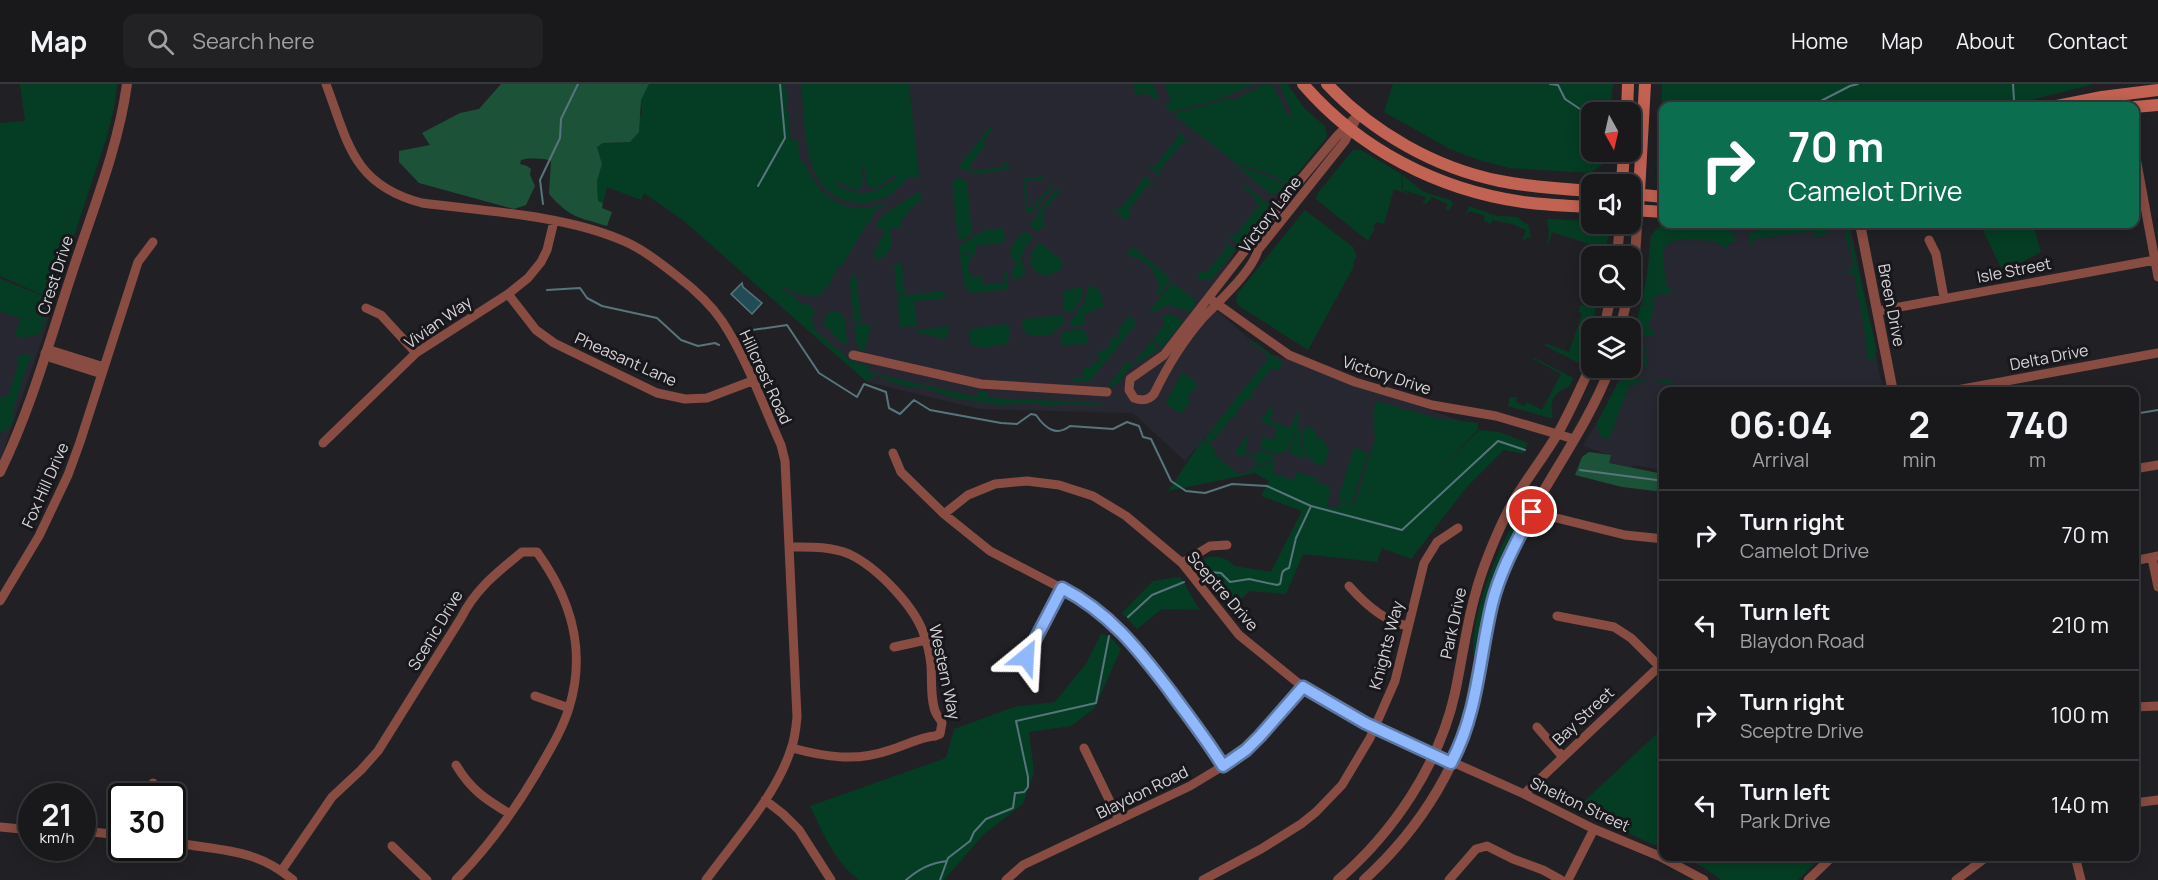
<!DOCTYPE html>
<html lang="en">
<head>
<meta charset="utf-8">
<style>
  body { margin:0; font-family:Manrope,sans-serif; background:#222225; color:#f1f3f6; height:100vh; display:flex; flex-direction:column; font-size:22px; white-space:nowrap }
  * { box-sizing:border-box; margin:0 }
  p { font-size:20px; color:#9fa0a3 }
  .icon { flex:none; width:33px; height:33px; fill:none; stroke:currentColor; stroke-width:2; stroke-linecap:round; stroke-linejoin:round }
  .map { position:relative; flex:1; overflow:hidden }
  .details { position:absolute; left:1659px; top:303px; width:480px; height:474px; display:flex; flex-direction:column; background:#19191c; border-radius:12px; box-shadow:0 3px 15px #0003,0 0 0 2px #37383b }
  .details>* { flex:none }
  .top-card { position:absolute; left:1659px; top:18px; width:480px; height:126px; border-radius:12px; box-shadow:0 3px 15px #0003,0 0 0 2px #37383b; background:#0b6e4f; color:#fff; overflow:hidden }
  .needle { width:39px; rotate:172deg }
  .tools { position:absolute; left:1581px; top:18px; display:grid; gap:12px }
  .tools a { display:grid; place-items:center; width:60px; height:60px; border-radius:12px; background:#19191c; box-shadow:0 3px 15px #0003,0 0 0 2px #37383b; font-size:30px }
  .speed { position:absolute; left:18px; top:699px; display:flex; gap:12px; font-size:30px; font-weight:700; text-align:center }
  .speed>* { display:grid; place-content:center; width:78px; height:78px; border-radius:50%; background:#19191c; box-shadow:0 3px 15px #0003,0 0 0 2px #37383b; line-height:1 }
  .speed small { font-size:15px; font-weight:400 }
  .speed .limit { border:3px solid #111; border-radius:9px; background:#fff; color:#111 }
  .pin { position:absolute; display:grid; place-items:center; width:51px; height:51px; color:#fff; margin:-26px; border:3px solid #fff; border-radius:50%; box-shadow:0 2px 6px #0007 }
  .me { position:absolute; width:66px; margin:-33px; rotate:27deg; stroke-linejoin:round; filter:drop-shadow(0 0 4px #0008) }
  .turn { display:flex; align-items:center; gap:21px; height:126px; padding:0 30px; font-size:27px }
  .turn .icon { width:78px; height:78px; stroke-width:2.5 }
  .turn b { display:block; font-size:42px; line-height:51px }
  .eta { display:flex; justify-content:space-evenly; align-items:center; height:102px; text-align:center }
  .eta b { font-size:36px; font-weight:700; line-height:42px }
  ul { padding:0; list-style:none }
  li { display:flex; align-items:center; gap:18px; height:90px; padding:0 30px; border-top:2px solid #37383b }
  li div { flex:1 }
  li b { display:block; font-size:22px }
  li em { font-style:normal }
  header { display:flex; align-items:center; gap:36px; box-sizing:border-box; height:84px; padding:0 30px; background:#19191c; border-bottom:2px solid #37383b }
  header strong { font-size:28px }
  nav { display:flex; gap:33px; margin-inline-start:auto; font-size:21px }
  .search { width:420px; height:54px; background:#222225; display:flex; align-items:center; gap:15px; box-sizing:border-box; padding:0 21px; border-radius:12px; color:#9fa0a3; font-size:22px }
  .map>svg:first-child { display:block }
</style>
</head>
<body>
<header>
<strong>Map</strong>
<div class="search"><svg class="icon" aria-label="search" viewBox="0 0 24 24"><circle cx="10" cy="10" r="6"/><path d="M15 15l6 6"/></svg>Search here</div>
<nav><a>Home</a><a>Map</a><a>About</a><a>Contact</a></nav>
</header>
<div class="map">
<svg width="2158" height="796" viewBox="0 0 2158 796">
  <rect width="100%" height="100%" fill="#212125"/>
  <path fill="#272731" d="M753,0H1286L1308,31L1301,84L1239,161L1206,217L1270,273L1272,271H1275L1475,342L1478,345L1397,433L1342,427L1270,397L1255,389L1230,394L1196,367L1219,338L1185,377L1133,329L980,325L867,298L709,159Z
    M1663,139L1680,144L1728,146L1786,140H1850L1883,307L1664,308L1663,386L1633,381L1632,384L1609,379L1610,371L1583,362L1608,319L1624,284H1630L1631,265L1646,200L1651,151Z
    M0,194L53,216L45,247L0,376Z"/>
  <path fill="#053d24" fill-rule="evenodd" d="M20,0H117L114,24L107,52L43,246L42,242L51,215L0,192V39L25,37Z
    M649,0H785L788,21L785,22L786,27L788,26L791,56H798C799,61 798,70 800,75C801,78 805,79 806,82C824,119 849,133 889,118L875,127L868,141L867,140L841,183L838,182L829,201L822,207L821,211C808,215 796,209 784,203L782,205L794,212L800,219L808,220L815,227L812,235L815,246L850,276L869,282L868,288L976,313L978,308H988L989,314L1102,319V321L1066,320L1047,322L1033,319L999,321L978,317L960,316L924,304L902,302L875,291L867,298L709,159L684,137L644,109L641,116L607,103L603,119L598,118L597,97L602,80L597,63L603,59L630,58L642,28L641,16Z
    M801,0H909L919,93H908C897,109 881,119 861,119C801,118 806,43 801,0ZM862,83H865L866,99L873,105L885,99L893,91L896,93C879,111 855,114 835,100L837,97L847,103L858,106L863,99Z
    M1134,0H1153L1159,16L1145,10L1135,11Z
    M1165,0H1255L1222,14L1171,28L1164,22L1171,18Z
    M1265,0L1273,2L1288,32L1292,30L1280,0H1287L1305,25L1325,42L1327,53L1288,101L1270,90L1236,79L1175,32L1176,29L1230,14L1232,17Z
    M1393,0H1613L1610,28H1592V68H1607V77L1591,89L1509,84L1479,76L1450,65L1384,28Z
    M1662,0H2094L2008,22H1664L1663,88L1656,79L1660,67Z
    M991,42L993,44L984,56L985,61L969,83L973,87L1003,83V80L1008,79L1010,85L977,90L960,84L959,82Z
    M1177,46L1190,58L1188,60L1187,56L1184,57L1159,87L1162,94L1148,83V81L1149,80L1151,84L1154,83L1179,52Z
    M1353,66H1361L1401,90L1402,106L1411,111L1394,105L1384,140L1376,138L1373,143L1375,144L1368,157L1316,115L1317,110Z
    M1229,76C1247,89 1269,88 1286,103L1276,110L1269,109Z
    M1141,90L1155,100V102L1152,99L1149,100L1129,125L1131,131L1126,137L1112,125L1114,124L1116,128L1119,126L1143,96Z
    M1402,91L1424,108L1450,116L1453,118L1450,126H1446L1447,120L1432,113L1426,120L1421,118L1425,117L1426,113L1403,106Z
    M1042,92L1047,94L1025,97L1028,123H1033L1052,99L1053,101L1033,128L1029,129L1026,127L1023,95Z
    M958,93L967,98L972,150L962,156L958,154L952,99Z
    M1244,100L1271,122L1239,161L1228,152H1235L1260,119L1255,118L1253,112L1243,103Z
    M1059,105L1061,106L1044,127L1042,136L1046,140L1036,148L1030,141L1055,106Z
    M920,107L922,117H918L901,137L902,142L890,145L892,164L886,169V173L875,175L873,171L885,147L876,142L883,131Z
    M1469,122L1497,132L1517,133L1526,140L1528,139L1531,153L1522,156L1526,146L1512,140L1492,136L1491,140L1484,137L1485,132L1469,127L1465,133Z
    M1305,126L1353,163L1357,172L1353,179L1354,182L1308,266L1239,222L1236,217L1237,210Z
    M1547,135L1591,137L1592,140H1599L1609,151L1603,172H1592V212H1597L1594,233L1583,254V271L1578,279L1544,261L1547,260L1569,268L1582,230L1579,228L1580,221H1585L1587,202L1582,200L1588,199L1589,192L1584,191L1592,161L1552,148L1547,164L1549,147Z
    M1663,139L1680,144L1728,146L1735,151L1736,158L1729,159L1727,165L1714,157L1680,155L1669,159L1664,165L1663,172L1666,200L1673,208L1657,211L1649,219H1645L1642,217L1648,185L1651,151Z
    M1790,140H1850V174L1844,144L1825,147L1826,151L1815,153L1813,147L1754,155L1753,161H1751L1749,153L1751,147L1754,149L1761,144Z
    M1980,140H2033L2041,168L2003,188Z
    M1001,144L1004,147L1005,158L976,162V169L960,171V161L985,146Z
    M1850,147L1877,268L1874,269L1876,286L1874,275L1863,276L1868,272L1859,213L1852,212L1858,209L1854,190H1847V185L1853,184Z
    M1023,148H1027L1034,154C1021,163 1019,176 1026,189L1014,197L1012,186L1016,179L1011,172L1010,164Z
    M1224,157L1236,165L1212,195H1202L1201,197L1197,194L1200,187L1207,188L1227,163V160L1223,159Z
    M1040,159L1064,178L1059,187L1049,190V192L1038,190L1030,180L1032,170L1030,169Z
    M1131,164H1134L1170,194V197L1159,211L1156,210L1159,203L1153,186L1139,174H1133L1126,170Z
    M976,170V172L970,173L968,184L972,193L981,192L983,201L1005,198L1004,187H1008V205L973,209L965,204L960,172Z
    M904,178L902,181L905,209L897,210L894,181Z
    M853,190L856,191L861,237L854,238L850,199Z
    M0,195L49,215L41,240V250L20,254L15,251L20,236L29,235L34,224L30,233L24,236L0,227Z
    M1172,199L1196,216L1191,228C1177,224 1168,216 1155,228L1149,227Z
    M1089,201H1092L1101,208L1103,223L1093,225V228L1084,229L1085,239H1082V242L1071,243L1070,238L1084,219Z
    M1079,203L1083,206L1081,216L1073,227L1066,228L1064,226L1063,207Z
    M944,207L945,214L914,217L917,242L900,243L897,212Z
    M1653,217H1655L1648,245H1654V251L1643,253L1648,283L1632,278L1631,265L1641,220L1648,221Z
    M831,227H836L844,232L847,257L845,260L842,259L824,241L825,233Z
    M1168,230L1174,231L1183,238L1161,265L1154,254L1165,240L1162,234Z
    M1062,231L1065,237L1051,251L1031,252L1023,246L1022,239L1025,235Z
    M1131,232L1137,239L1090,297H1071V295L1083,293L1084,284L1092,283V279L1099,277L1098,267L1106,266L1111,259L1110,254L1119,253L1118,243H1122V240L1128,233Z
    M863,240L871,242L864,268C854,265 856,251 854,241Z
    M1005,240L1010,243V254L1006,260L983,264L970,260L969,248L970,245Z
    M948,242L949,246L945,255L912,247Z
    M1083,245V248H1086L1088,260L1062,261V248Z
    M1248,253L1283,279L1279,286L1272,284L1250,311L1254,317L1248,314L1236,329L1240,334L1234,331L1211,359L1205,354L1269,273L1251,258Z
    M1152,256L1158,266C1144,276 1126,281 1120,298L1108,304V302L1127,278L1131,280L1134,279Z
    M22,270L35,272L29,276L13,326V337L10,343L0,349V314L9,311L19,277L15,276Z
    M1532,274H1535L1573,294L1569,303C1554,307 1549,318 1553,333L1550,334L1508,322L1510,313H1517L1516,318L1525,322L1527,318L1542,326L1561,290Z
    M1182,288L1198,300L1188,313L1191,317L1180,330L1166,319Z
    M1630,293L1648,297L1670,296L1672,305H1670L1668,299L1637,297L1634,302L1629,301L1611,351H1609L1607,356L1601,353L1598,347V337L1618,299Z
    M1377,317L1436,334L1478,339V345L1438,387L1479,346L1499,348L1528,359L1523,370L1504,366L1466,404L1411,475L1382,464L1377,478L1303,470L1286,510L1249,507L1230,527L1200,488L1198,482C1204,468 1225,471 1234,482L1271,488L1302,427L1261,412L1269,397L1255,389L1168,407L1203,355L1215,365L1213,369L1238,390L1249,388L1253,384L1263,382L1275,375L1273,389L1293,396L1297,388L1317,394L1316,397L1331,404L1327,422L1338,424L1341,417L1354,422L1375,355L1374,342L1375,340H1373V329Z
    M1271,323L1274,326L1270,337L1291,344L1296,329L1300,330L1297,339L1299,340L1286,368L1274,369L1260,364L1263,354L1259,351L1273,356L1277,344L1260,337Z
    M1300,342L1302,344L1300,357L1305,373L1304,375L1289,369L1294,353Z
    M1307,342L1317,347L1315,352L1322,354L1323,358L1329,365L1324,382C1319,380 1314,379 1310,375C1302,367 1299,351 1307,342Z
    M1249,350L1245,367L1256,373L1259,366L1276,372L1263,380L1254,382L1257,377L1246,369L1240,372L1235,368Z
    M1354,364L1368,369L1352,420L1338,415Z
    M1518,430L1522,432C1499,478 1484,522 1476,573L1473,572C1473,522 1495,473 1518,430Z
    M1180,493C1188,504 1192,515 1200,526L1162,525L1137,545L1122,529L1153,497Z
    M1101,550L1109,552L1121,565L1094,625L1071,642L1029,648L1034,688L1023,720L984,750L944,796H859C834,777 823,749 810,722L946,674L954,645L1014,623L1055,618L1086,580Z
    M1663,644V765L1576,725Z
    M1680,773H1821L1798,796H1721L1703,783Z"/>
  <path fill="#1c5338" d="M501,0H649L641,16L639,48L630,58L603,59L597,63L602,80L597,97L598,117L603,119L602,124L612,128L607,142C578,133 570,134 549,110L551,77C544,74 529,74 521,76L520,80L527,82L531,85L530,91L535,102L526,121L514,125L419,99L399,78V67L430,61L422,49L460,29L479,25Z
    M1589,368L1611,371L1609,379L1663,390V408L1622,403L1575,391L1582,373Z"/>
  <path fill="#214c56" stroke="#57757d" stroke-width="1.5" d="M742,199L743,203L762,219L752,230L731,210Z"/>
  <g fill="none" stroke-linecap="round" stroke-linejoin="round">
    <path stroke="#57757d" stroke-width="2" d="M1550,0L1558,1L1565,15L1592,33
      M2013,0L2014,16
      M1811,22L1850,2L1858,0
      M758,102L785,54L780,0
      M543,120L540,96L560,54L561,35L578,0
      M547,206L580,204L587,214L602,222L657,234L681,256L698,262L715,259L719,261
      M739,248L787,241L819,289L857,313L864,300L886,308L889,324L900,330L914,316L930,326L1001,339L1017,340L1031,330L1036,331C1045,344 1056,353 1070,342L1113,345L1127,338L1139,342L1143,353L1151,355L1171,397L1186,407L1205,409L1232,400L1267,402L1311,422L1402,446L1498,357L1525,366
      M2134,330L2158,326
      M1580,386L1664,397
      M1209,488L1221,489L1230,498L1249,495L1277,501L1280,500C1283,491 1279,487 1289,484L1296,454L1311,422
      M1128,533L1152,511L1184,498
      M906,796C919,785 930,779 947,777
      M940,796L948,774L970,757L974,748L986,735L1013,724L1015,709L1024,708L1028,703V693L1016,637L1096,619L1109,552"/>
    <path stroke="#884c42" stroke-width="9" d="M326,0C348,59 353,101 422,119C483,127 562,131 619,155C640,163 659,178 677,192C694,205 709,218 722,237C747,275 762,319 781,361L785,377L797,633C796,644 795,655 791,665C776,712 735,756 706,796
      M1359,30L1345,57L1258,166C1252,188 1218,218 1202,235C1182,258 1167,283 1154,310C1148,317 1142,317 1134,314L1129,306L1130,295L1164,271L1292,106L1337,52Z
      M2134,63L2158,193
      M1929,156L1936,170L1944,214
      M508,210L536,246L554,259L657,309L685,315L707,314L752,297
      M1213,217L1289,271L1355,298L1432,321L1496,332L1574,355
      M366,224L381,231L416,269
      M1878,227L2155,176
      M45,269L53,267L104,283
      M45,269L52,274L102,290
      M853,271L981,300L1107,308
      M1946,308L2158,269
      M323,359L416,269L508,210L528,194L541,178L547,166L554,137
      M893,369L901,388L944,430L990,467L1088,518L1116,541L1160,594L1223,682
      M2134,385L2158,381
      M1532,428L1625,451L1664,455
      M944,430L968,411L995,400L1027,397L1059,401L1093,412L1126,432L1182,479L1239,551L1303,603L1365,639L1524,710L1594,745L1659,772L1704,796
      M790,463C809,463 830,462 849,470C877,483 917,524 925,554C928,562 930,572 931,581C932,594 930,620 937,631C939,634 941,636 942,639L940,650L935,652C920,653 904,662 890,666C856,678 825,673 792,664
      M2152,474L2158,503
      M2134,477L2158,472
      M1182,479L1210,462L1227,461
      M1349,502C1364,519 1385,538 1408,542
      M0,517L39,452L68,391L80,358L138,178L153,158
      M1557,532L1614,543L1631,554L1659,582
      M894,563L926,556
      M1027,573L1062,504
      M535,612L569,624
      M2134,623L2158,622
      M1537,643L1562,672
      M1084,664L1119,736
      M456,681C471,706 485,715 510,730
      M1524,710L1664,578
      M146,712L153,699
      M765,716L783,730L799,746L831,796
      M2134,719L2158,716
      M0,743L32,746
      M82,747L122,751
      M172,758C218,767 254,763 293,796
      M392,762L427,796
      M2075,772L2081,796
      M282,786L332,713L361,686L378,667L461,534C476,504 497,489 522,468H537C571,515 587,566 569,624C562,647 548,669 536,690C513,729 487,764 456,796
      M1006,796L1023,781L1190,702L1223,682L1246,665L1260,653L1303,603
      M1203,796L1261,765L1301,740L1316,728L1342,701L1370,654L1395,597L1424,479L1437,458L1458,444
      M1449,796L1476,765L1487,762L1513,775L1543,786L1561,796
      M1568,796L1594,745
      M1808,796L1833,772
      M1956,796L1988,772"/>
    <path stroke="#884c42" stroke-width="10" d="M1860,140L1893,308
      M1617,172L1620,140
      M1630,202L1635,173L1638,126
      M1604,244L1611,212
      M1620,244L1628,212
      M0,388C31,325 50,255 72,189C92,127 118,65 127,0
      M1338,796C1393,749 1439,681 1455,609C1464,566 1469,522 1485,480C1493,459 1502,437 1513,418C1527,394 1544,373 1558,349C1571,326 1581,303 1592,279
      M1364,796C1421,744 1464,676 1478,599C1485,562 1489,524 1503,488C1530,416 1582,356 1610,284"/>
    <path stroke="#c26253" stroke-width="12" d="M1303,0C1359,65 1438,106 1523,118C1546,121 1569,122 1592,123
      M1327,0C1372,48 1435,84 1500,97C1530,103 1561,105 1592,107
      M2057,22L2102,13L2158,6
      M2134,23L2158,21
      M1627,28L1628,0
      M1622,100L1624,68
      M1632,110L1664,113
      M1632,126L1664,128
      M1638,126L1645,0"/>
  </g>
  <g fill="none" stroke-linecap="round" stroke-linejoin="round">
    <g stroke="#5e78a4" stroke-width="15">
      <path id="route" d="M1026,573L1062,504C1109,528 1139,566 1170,607C1188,632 1207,656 1223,682L1246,666L1260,652L1303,603L1365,639L1451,679C1478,629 1479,574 1492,520C1500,487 1517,457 1532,428"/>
    </g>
    <use href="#route" stroke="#90b8fd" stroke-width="10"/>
  </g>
  <g text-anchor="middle" stroke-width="6" stroke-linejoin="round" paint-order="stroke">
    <g font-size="16" fill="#d5d5d8" stroke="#18181c">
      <text transform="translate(1270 130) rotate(-53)" y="6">Victory Lane</text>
      <text transform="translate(2014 186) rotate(-11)" y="6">Isle Street</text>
      <text transform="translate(55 191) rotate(-72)" y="6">Crest Drive</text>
      <text transform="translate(1892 221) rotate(79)" y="6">Breen Drive</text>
      <text transform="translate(438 238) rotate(-35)" y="6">Vivian Way</text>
      <text transform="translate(2049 273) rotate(-11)" y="6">Delta Drive</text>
      <text transform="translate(626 275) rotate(24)" y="6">Pheasant Lane</text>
      <text transform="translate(1387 291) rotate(18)" y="6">Victory Drive</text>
      <text transform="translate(766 293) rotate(65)" y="6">Hillcrest Road</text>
      <text transform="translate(45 401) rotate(-66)" y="6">Fox Hill Drive</text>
      <text transform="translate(1223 507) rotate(49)" y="6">Sceptre Drive</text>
      <text transform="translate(1453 539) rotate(-78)" y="6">Park Drive</text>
      <text transform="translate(435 546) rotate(-59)" y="6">Scenic Drive</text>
      <text transform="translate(1386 561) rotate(-75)" y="6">Knights Way</text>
      <text transform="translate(945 588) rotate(78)" y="6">Western Way</text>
      <text transform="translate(1583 632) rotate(-43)" y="6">Bay Street</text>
      <text transform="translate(1142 708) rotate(-26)" y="6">Blaydon Road</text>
      <text transform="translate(1580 720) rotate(25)" y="6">Shelton Street</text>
    </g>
  </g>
</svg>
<div class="tools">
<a><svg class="needle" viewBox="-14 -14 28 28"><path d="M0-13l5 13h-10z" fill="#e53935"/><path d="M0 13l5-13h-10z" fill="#9fa0a3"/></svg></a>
<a><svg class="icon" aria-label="sound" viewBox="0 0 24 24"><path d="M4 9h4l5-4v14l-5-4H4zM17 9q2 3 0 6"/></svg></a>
<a><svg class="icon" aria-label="search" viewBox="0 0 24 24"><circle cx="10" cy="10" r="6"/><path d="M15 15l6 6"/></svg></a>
<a><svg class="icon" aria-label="layers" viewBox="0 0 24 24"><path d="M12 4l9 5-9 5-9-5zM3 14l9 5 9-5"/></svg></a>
</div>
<div class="speed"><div>21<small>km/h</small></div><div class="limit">30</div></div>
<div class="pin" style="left:1532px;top:428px;background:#d93025"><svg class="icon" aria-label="arrive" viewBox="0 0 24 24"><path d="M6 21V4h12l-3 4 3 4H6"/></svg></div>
<svg class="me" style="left:1026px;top:573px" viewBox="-20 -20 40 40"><path d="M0-17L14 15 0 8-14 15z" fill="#90b8fd" stroke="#fff" stroke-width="4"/></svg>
<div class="top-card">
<div class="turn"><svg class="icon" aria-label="right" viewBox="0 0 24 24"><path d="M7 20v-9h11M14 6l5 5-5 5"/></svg><div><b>70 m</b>Camelot Drive</div></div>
</div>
<section class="details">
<div class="eta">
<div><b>06:04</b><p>Arrival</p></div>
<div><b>2</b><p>min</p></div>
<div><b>740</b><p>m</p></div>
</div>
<ul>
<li><svg class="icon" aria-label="right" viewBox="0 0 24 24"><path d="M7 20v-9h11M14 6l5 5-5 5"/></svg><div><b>Turn right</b><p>Camelot Drive</p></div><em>70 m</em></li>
<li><svg class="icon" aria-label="left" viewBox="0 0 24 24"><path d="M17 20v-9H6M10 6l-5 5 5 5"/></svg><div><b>Turn left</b><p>Blaydon Road</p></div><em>210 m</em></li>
<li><svg class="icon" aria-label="right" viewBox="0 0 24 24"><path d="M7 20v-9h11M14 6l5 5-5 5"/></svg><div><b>Turn right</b><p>Sceptre Drive</p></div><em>100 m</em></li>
<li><svg class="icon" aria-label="left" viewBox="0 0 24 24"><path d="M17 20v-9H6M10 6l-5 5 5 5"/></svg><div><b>Turn left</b><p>Park Drive</p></div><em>140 m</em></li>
</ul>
</section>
</div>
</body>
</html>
